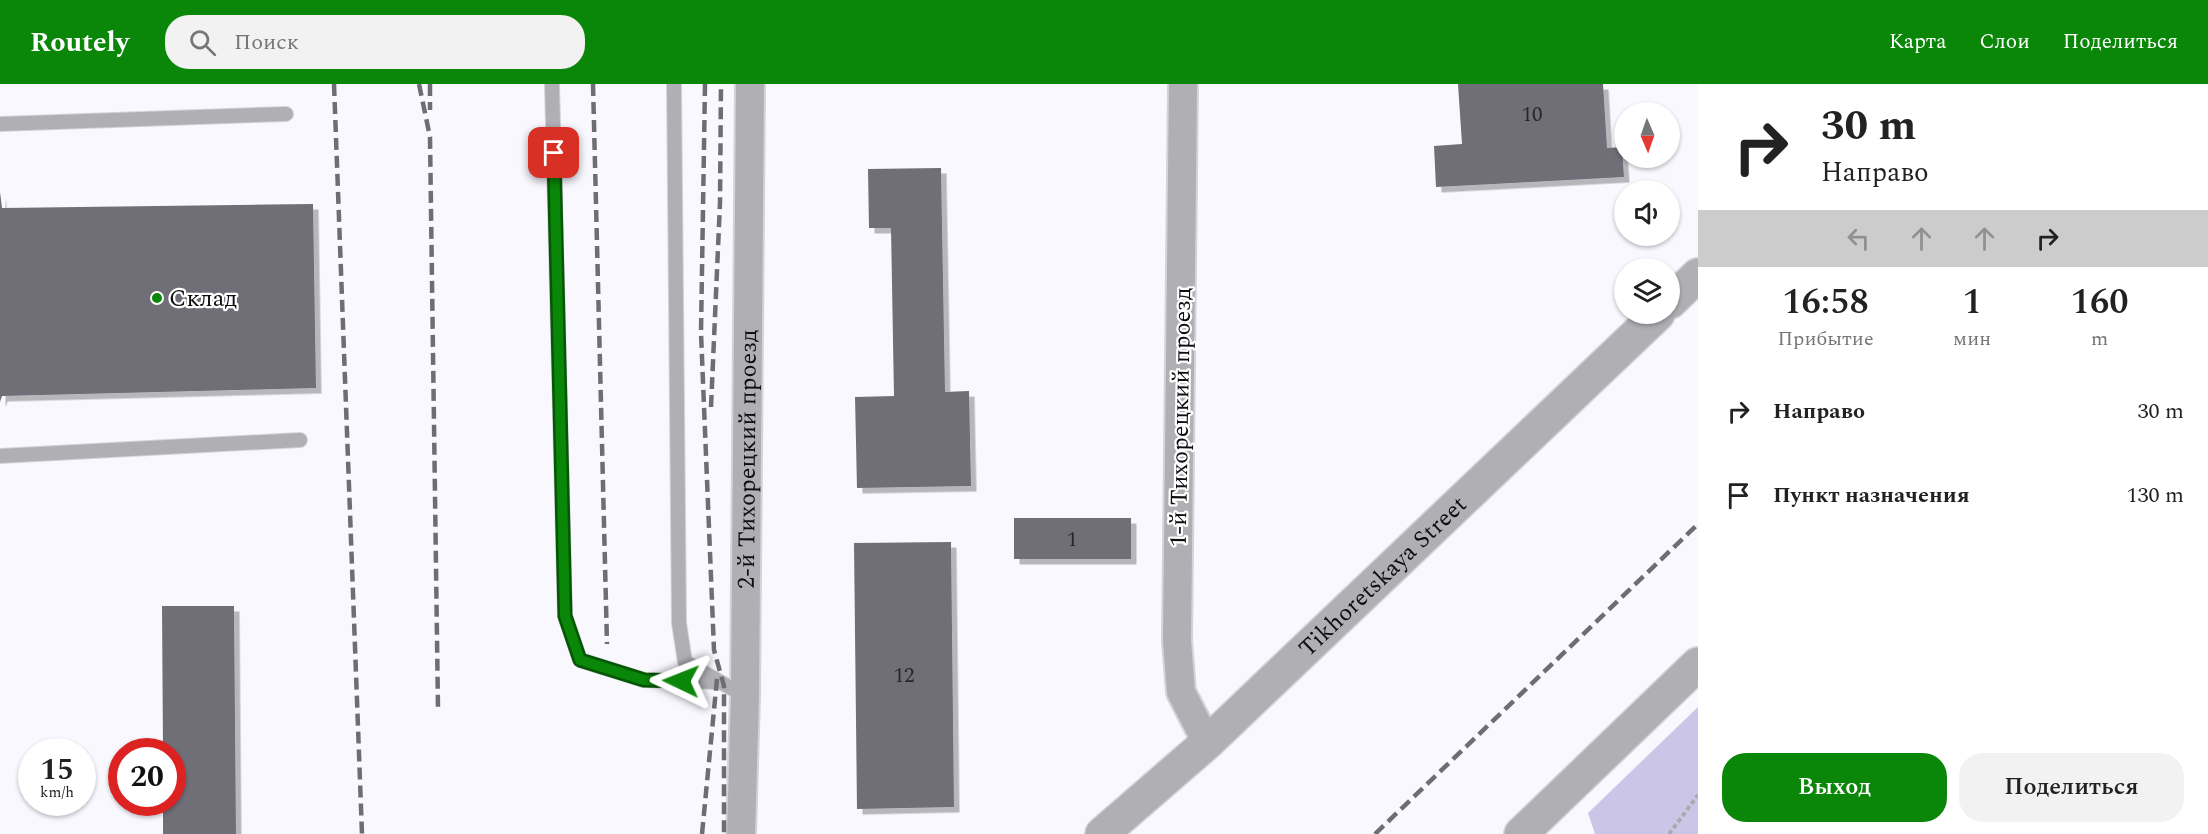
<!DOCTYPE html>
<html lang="ru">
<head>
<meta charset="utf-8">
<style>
  body { margin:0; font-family:Spectral,serif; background:#f2f2f2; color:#222; height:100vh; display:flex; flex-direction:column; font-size:22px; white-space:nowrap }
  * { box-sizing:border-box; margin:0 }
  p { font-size:20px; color:#767676 }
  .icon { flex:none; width:33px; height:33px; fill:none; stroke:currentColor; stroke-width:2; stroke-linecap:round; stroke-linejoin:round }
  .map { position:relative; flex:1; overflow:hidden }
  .side { display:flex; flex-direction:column; background:#fff; width:510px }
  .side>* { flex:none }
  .top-card { background:#fff; color:#222; overflow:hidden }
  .needle { width:39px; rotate:178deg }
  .buttons { position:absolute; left:1614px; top:18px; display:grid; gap:12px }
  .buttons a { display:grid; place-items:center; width:66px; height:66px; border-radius:50%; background:#fff; box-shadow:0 2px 4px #0004; font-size:30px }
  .speed { position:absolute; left:18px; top:654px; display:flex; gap:12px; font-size:30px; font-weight:700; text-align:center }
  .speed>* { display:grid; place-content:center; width:78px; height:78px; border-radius:50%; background:#fff; box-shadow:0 2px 4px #0004; line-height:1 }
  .speed small { font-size:15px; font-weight:400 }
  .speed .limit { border:9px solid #d22; background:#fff; color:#111 }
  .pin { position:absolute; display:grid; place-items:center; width:51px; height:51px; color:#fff; margin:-26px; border-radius:12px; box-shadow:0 3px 9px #0006 }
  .me { position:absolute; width:66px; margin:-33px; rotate:272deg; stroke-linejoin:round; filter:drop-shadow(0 0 4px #0008) }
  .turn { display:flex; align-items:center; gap:21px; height:126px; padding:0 24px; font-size:27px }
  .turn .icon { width:78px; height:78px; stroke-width:2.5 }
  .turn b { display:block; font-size:42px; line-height:51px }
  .lanes { display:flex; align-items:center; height:57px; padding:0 24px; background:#0003; justify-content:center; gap:30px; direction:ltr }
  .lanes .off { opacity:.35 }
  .eta { display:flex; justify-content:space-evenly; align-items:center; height:102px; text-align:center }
  .eta b { font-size:36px; font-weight:600; line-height:42px }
  .action { display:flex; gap:12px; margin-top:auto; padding:12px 24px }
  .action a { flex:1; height:69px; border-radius:24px; background:#0a8608; color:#fff; font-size:24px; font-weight:600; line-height:69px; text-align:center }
  .action a+a { background:#f2f2f2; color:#222 }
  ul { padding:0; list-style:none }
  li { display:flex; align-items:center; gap:18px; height:84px; padding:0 24px }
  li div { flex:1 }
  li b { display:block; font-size:22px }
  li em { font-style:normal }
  header { display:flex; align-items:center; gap:36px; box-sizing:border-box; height:84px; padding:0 30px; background:#0a8608; color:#fff }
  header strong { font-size:28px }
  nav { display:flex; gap:33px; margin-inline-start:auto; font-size:21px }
  .search { width:420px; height:54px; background:#f2f2f2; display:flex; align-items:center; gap:15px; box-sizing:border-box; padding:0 21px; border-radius:24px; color:#767676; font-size:22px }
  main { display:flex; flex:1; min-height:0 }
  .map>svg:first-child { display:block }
</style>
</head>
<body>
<header>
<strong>Routely</strong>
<div class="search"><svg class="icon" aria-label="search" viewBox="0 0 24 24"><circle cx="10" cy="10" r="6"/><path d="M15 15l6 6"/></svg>Поиск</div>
<nav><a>Карта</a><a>Слои</a><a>Поделиться</a></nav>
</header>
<main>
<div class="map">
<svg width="1698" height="750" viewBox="0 0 1698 750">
  <defs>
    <filter id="shadow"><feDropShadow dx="5.5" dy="5.5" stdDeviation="0" flood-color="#0004"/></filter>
  </defs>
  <rect width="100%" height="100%" fill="#f9f8ff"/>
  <path fill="#cbc5e8" d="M1698,623V750H1595L1588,729Z"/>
  <path fill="#6f6e76" filter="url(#shadow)" d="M1458,0H1603L1607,64L1622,63L1624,93L1436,103L1434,62L1462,60Z
    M941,84L945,308L969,307L971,402L857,404L855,313L894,312L891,144H869L868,85Z
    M0,108L2,124L313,120L316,304L2,312L0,318Z
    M1014,434H1131V475H1014Z
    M951,458L954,723L857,725L854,459Z
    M162,522H234L236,750H163V718H172V668H163Z"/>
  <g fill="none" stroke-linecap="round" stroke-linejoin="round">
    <g stroke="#d3d3d9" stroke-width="16">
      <path id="service" d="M552,0L565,532L580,576L644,596L717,598
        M674,0L679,539L685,578L745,612
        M0,40L286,30
        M0,372L300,356"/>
    </g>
    <g stroke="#d3d3d9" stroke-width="32">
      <g id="minor">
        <path d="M1183,0L1177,557L1181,608L1207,659"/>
        <path id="s1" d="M741,750L745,612L750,0"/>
      </g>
    </g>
    <g stroke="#d3d3d9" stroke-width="36">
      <g id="tertiary">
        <path d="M1670,218L1698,191"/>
        <path id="s2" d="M1102,750L1207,659L1658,230"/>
        <path d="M1521,750L1698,580"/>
      </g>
    </g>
    <path stroke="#aaa9af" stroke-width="4" stroke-dasharray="4.5 3" stroke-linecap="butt" d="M1669,750L1698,711"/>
    <use href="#service" stroke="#b0afb3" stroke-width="14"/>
    <use href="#minor" stroke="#b0afb3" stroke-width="28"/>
    <use href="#tertiary" stroke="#b0afb3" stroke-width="33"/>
    <path stroke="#6e6d72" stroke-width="4.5" stroke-dasharray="12 6" stroke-linecap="butt" d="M334,0L362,750
      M419,0L430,53L438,625
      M430,0V26
      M593,0L607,560
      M705,0L701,249L714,566L724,602V750
      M711,323L720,119L721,0
      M702,750L717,595
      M1375,750L1698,440"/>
  </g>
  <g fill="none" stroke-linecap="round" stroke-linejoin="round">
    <g stroke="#065705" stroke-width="15">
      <path id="route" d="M554,69L565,532L580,576L644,596L681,597"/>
    </g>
    <use href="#route" stroke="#0a8608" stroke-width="10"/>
  </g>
  <circle fill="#0a8608" stroke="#fff" stroke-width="2" cx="157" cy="214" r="6"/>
  <g text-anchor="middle" stroke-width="4.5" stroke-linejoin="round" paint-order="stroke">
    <g font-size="21" fill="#26262a">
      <text x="1532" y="37">10</text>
      <text x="1072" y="462">1</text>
      <text x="904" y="598">12</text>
    </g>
    <g font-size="24" fill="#0e0e11" stroke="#fff" text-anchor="start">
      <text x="169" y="222">Склад</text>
    </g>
    <g font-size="24" fill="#0e0e11" stroke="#fff">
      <text transform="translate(1180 333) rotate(-89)" y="8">1-й Тихорецкий проезд</text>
      <text dy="8" stroke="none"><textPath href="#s1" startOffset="375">2-й Тихорецкий проезд</textPath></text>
      <text dy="8" stroke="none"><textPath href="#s2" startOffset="381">Tikhoretskaya Street</textPath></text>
    </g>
  </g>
</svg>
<div class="buttons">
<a><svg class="needle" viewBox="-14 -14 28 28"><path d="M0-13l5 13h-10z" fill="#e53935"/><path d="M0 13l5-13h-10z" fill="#767676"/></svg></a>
<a><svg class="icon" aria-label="sound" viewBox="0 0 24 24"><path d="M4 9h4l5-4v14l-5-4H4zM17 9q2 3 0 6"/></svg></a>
<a><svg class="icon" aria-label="layers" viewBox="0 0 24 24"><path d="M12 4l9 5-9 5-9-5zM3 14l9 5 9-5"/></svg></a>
</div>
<div class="speed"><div>15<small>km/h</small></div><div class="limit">20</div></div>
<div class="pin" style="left:554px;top:69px;background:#d93025"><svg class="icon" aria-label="arrive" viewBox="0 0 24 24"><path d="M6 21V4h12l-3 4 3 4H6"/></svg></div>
<svg class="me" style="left:681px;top:597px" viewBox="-20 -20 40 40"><path d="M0-17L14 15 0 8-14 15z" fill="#0a8608" stroke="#fff" stroke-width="4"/></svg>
</div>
<section class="side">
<div class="top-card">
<div class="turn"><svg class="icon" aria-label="right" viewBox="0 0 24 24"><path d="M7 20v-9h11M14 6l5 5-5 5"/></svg><div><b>30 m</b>Направо</div></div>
<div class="lanes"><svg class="icon off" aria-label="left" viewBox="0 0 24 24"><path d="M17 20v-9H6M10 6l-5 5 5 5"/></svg><svg class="icon off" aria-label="ahead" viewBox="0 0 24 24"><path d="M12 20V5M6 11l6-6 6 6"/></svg><svg class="icon off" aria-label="ahead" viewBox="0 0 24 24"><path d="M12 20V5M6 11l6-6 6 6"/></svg><svg class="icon" aria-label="right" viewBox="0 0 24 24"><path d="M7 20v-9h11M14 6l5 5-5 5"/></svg></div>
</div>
<div class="eta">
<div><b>16:58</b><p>Прибытие</p></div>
<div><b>1</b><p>мин</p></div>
<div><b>160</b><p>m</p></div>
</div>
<ul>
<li><svg class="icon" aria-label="right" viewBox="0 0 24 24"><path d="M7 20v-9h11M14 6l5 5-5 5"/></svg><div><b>Направо</b></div><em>30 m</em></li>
<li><svg class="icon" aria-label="arrive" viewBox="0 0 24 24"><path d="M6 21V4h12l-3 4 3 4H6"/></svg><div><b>Пункт назначения</b></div><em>130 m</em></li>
</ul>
<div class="action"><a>Выход</a><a>Поделиться</a></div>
</section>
</main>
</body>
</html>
